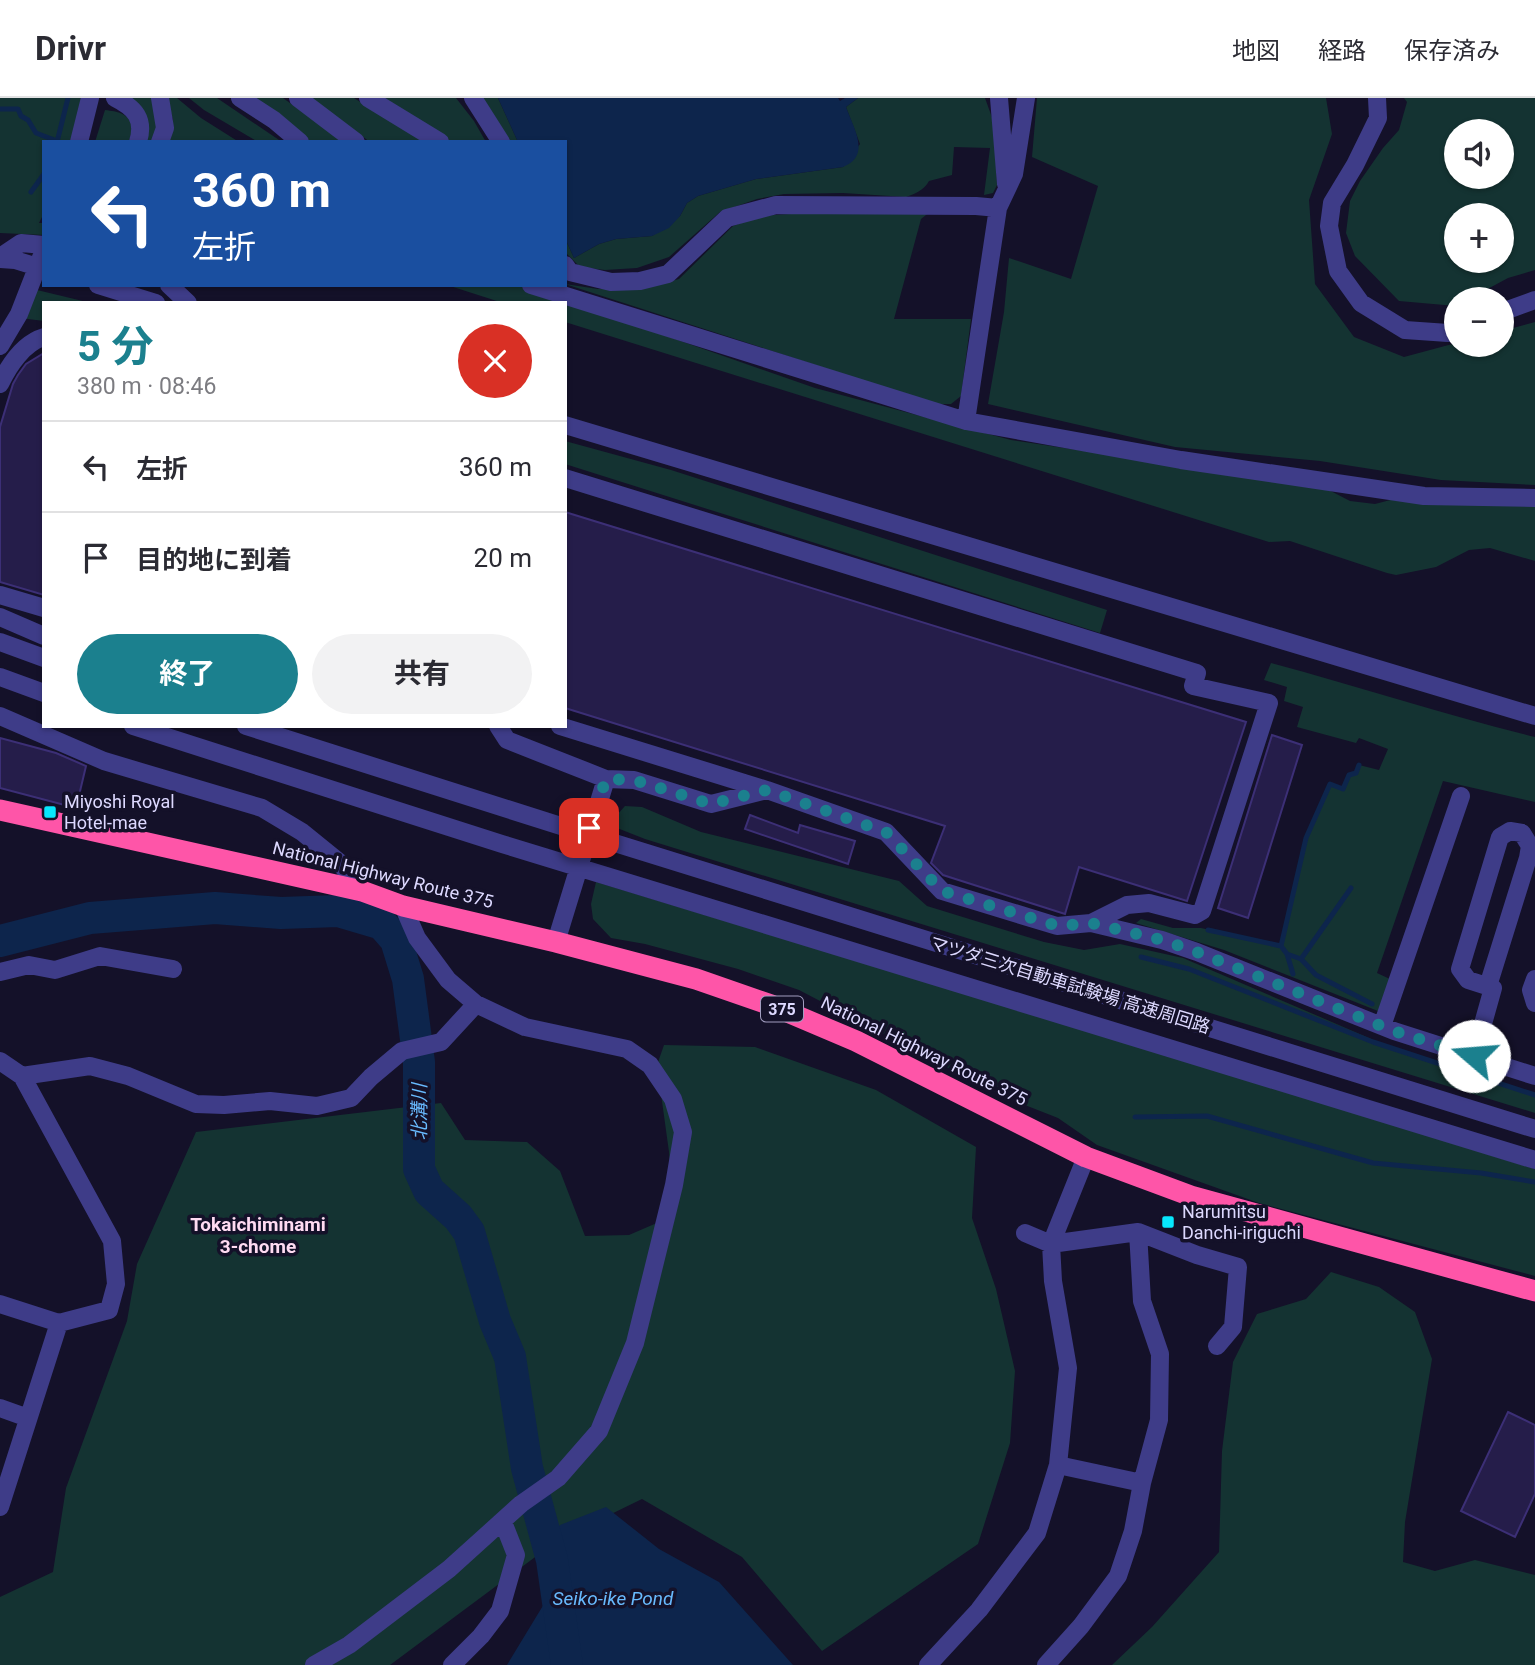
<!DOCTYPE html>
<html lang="ja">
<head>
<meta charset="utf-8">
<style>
  body { margin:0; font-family:Roboto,"Noto Sans JP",sans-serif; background:#f2f2f3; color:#2b2b33; height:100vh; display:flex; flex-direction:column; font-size:26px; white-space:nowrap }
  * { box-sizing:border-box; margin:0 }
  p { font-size:23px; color:#7c7c81 }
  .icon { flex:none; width:38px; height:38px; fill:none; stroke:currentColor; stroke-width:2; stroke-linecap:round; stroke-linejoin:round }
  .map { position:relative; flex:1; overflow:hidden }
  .panel { position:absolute; left:42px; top:203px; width:525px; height:427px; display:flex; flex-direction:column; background:#fff; border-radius:0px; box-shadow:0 2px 5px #0004 }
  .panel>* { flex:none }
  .hud { position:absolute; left:42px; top:42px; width:525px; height:147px; border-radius:0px; box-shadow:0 2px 5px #0004; background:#1a4fa0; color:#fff; overflow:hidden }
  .fabs { position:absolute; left:1444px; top:21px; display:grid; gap:14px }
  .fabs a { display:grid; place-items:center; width:70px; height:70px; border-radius:50%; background:#fff; box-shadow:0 2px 5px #0004; font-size:35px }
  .pin { position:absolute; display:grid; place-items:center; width:60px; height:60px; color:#fff; margin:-30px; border-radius:14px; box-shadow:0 4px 10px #0006 }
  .me { position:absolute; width:77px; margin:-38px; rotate:288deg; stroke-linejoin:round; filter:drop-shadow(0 0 5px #0008) }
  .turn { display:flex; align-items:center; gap:24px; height:147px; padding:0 35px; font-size:32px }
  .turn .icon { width:91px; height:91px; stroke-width:2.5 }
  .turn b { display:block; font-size:49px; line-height:60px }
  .round { display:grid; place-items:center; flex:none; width:74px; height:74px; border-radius:37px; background:#f2f2f3 }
  .headline { display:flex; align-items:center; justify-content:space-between; height:119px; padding:0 35px }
  h1 { font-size:42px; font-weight:700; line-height:52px; color:#1b808e }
  .primary-button { display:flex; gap:14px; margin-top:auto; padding:14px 35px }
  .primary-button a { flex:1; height:80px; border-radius:42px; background:#1b808e; color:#fff; font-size:28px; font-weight:700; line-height:80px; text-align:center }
  .primary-button a+a { background:#f2f2f3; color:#2b2b33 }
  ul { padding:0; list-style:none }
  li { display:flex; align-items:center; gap:21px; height:91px; padding:0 35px; border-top:2px solid #e1e1e2 }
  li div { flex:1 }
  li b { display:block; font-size:26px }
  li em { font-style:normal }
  header { display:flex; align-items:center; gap:42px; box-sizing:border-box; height:98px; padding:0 35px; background:#fff; border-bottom:2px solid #e1e1e2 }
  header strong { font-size:33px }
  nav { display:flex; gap:38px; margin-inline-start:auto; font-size:24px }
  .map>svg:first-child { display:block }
</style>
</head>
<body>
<header>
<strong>Drivr</strong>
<nav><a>地図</a><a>経路</a><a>保存済み</a></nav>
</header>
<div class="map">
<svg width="1535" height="1567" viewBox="0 0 1535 1567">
  <rect width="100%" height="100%" fill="#141129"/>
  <path fill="#143332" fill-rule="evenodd" d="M0,0H82L71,44H44V115L39,125H44V137L0,135Z
    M130,0H156L161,19L155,44H141Z
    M167,0H177L201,20L239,44H167L173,22Z
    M189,0H217L282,44H258L204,12Z
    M246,0H283L344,44H304Z
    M311,0H354L424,44H370Z
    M381,0H456L474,23L486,44H451Z
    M481,0H498L518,44H507Z
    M858,0H985L994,25L997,87L993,95L984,97L990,50L954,49L952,77L929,83C924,92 915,96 906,99L843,95L784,96L757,101L720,114L669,159L637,170L605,172L580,169L565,154V140L574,160L599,146L616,141L652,138L680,118L687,105L698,98L756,81L843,69L860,46L846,9Z
    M1037,0H1326L1332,36L1309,102L1315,186L1354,239L1404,259L1456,245L1502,247V233L1535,224V387L1441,382L1320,363L1175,349L988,306L1004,214L1009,160L1071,181L1098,88L1032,59Z
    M1404,0H1535V172L1508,180L1469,201H1456V208L1399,203L1355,158L1346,135L1350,103L1360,83L1383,50L1399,32L1407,4ZM1456,33H1502V79H1456ZM1456,117H1502V163H1456Z
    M105,12C119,14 125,14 133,27L129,44H95Z
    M931,113L921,121L894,221H971L961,298L951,306H936L565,186L598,191L646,190L679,181L733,128L760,118L823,114Z
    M447,187H521L815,290L1011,342L1323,389L1350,403L1375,406L1398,400L1535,404V463L1490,450L1469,452L1436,469L1396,477L1387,475L1290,443L1269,444L565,224V205H503Z
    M37,192L91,205H44V223L20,220Z
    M565,343L671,372L1107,512L1100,535L565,366Z
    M1271,565C1360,589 1446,617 1535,639V704L1443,683L1377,875L1392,882L1378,913L1224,852L1136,825L1141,821L1173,830H1201L1281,848L1306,740L1330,686L1343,690L1349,677L1356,675L1359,667L1379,672L1388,651L1359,640L1356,645L1297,629L1303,609L1284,603L1287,589L1264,582Z
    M625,708L642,709L701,734L899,783L927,808L1044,844L1084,852L1120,846L1183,860L1404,955L1535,996V1015L645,741L612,728L616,718Z
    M596,784L1129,945L1535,1071V1178L1259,1105L1097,1047L1058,1020L1002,998L799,892L738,871L645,846L611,840L593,821L591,806Z
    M664,947L755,949L876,992L976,1049L972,1120L996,1191L1015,1273L1010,1345L978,1446L822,1553L742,1459L642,1401L558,1442L390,1567H0V1499L53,1474L66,1390L127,1223L137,1166L196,1034L441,1005L465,1042L527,1044L560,1073L585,1138L629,1137L673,1118L669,1054L657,967Z
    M1331,1174L1379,1189L1415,1214L1432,1261L1405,1424L1403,1464L1435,1473L1475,1462L1535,1477V1567H1112L1152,1529L1219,1454L1222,1353L1233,1264L1257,1216L1306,1201Z"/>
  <path fill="#0d254c" d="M498,0H838L840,3L845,0H858L846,9C853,29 872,58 843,69L756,81L698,98L687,105L680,118L669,130L652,138L616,141L599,146L574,160L565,140V44H518Z
    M606,1409L659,1451L719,1484L793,1567H507L547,1501L543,1454L560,1427Z"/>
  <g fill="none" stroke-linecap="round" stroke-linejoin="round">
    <path stroke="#0d254c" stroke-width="5" d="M0,11H18L21,18L28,22L36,35L57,43
      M57,44L68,0
      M31,94L44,76
      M1208,832L1281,848
      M1287,856L1281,848L1306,740L1330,686L1343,691L1349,677L1356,675L1359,667
      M1141,859L1189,871L1373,944L1535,997
      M1301,861L1316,877L1372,906
      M1293,876L1287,856L1301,861L1351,790
      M1135,1019L1207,1018L1373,1065L1481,1075L1535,1084"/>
    <path stroke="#0d254c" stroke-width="32" d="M0,843L90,820L215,810L281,815L338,813L382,826L396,842L408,881L419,964V1071L429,1093L458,1119L469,1134L495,1223L510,1259L527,1370L552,1462L567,1567"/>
  </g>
  <path fill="#251d4a" stroke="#3c2f76" stroke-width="2" d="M44,255V497L0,484V329L13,286L18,277L26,266Z
    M565,414L1246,624L1187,803L1079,769L1065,816L943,777L931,765L945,728L565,610Z
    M1272,637L1302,647L1248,820L1218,810Z
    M0,640L56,655L86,668L76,710L0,690Z
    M750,717L798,735L800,727L855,743L848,766L745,731Z
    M1508,1314L1535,1327V1396L1515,1439L1461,1413Z"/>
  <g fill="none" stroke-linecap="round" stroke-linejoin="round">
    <path stroke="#3e3c88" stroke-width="18" d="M115,0C135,10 145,21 138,44
      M240,0L274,22L300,44
      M298,0L356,44
      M368,0L440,44
      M473,0L501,44
      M999,0L1006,86
      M1377,0L1378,20L1355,67L1332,105L1329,128L1338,173L1361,205L1405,232L1448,235L1456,232
      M79,44L90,0
      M160,44L165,30L160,0
      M0,159L21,145L44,147
      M0,161L15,162L44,171
      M565,167L570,174L611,184L640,183L668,176L727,120L776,107L976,108L998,110
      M98,187L156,205
      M169,187L188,205
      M531,187L966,323L1181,362L1424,398L1535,400
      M1502,214L1535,202
      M0,248L19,216L44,152
      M0,286C9,267 24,245 44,239
      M966,323L998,110L1014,76L1026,0
      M565,327L1535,618
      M0,497L44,510
      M0,519L44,538
      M0,544L44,560
      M0,579L44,595
      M0,618L104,663L262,710L302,734L339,764L362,793
      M133,628L502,746L1535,1062
      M246,628L605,742L1535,1031
      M498,628L507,642L606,681L634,682L711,706L767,692L886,734L942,793L1057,828L1091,825L1127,807L1149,805L1195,817L1202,813L1269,605L1193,588L1197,575L565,380
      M560,628L767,692
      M1091,825L1162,842L1197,854L1394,933L1535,978
      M556,844L606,681
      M0,874L29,867L55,872L100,858L173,871
      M1535,881L1531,892L1535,905
      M1382,928L1461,698
      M1474,958L1493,890L1468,882L1460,871L1500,739L1510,733L1522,735L1530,748L1528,760L1488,888
      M0,963L22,978L112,1143L116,1186L109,1212L59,1225L0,1206
      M22,978L90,968L128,978L196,1006L224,1007L270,1003L317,1008L351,1000L371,979L402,953L441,944L476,906
      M1025,1135L1051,1146L1138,1134L1197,1157L1238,1169L1233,1229L1217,1248
      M0,1310L28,1320
      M1058,1367L1142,1385
      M0,1409L59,1225
      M314,1567L349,1547L449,1471L521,1406L558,1380L599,1333L635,1245L674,1087L683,1034L673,1001L650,967L627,951L525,929L476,906L448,882L417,840L403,808
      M452,1567L481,1538L500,1513L516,1457L503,1424
      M928,1567L979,1512L1037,1435L1058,1367L1068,1270L1053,1183L1051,1146L1086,1059
      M1046,1567L1081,1528L1118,1478L1133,1433L1142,1385L1159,1322L1160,1256L1142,1203L1138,1134"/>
    <path stroke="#fe55a8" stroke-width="21" d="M0,712L362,793L403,808L556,844L696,881L771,907L856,943L1086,1059L1191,1098L1535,1193"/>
  </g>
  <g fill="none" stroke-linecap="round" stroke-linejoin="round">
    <path stroke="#1b808e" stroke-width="12" stroke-dasharray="0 21.6" d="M589,730L606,681L634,682L711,706L767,692L886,734L942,793L1058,828L1091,825L1162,842L1197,854L1394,933L1474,958"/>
  </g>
  <g fill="#07e7fd" stroke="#141129" stroke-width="2.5">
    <rect x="43" y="707" width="14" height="14" rx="3.5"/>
    <rect x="1161" y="1117" width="14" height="14" rx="3.5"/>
  </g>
  <g text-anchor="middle" stroke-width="7" stroke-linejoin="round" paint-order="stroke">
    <rect fill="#141129" stroke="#a19dbf" stroke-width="2" x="761" y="898.5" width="42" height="25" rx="5"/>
    <g font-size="16" font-weight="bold" fill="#ddd9ff">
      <text x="782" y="917">375</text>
    </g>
    <g font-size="18" fill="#ddd9ff" stroke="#141129" text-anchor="start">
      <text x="64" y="710">Miyoshi Royal<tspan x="64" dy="21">Hotel-mae</tspan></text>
      <text x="1182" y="1120">Narumitsu<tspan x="1182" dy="21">Danchi-iriguchi</tspan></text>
    </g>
    <g font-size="18" fill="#ddd9ff" stroke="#141129">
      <text transform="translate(383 777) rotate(14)" y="6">National Highway Route 375</text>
      <text transform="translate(1070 887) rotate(17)" y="6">マツダ三次自動車試験場 高速周回路</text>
      <text transform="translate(924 953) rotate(26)" y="6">National Highway Route 375</text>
    </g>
    <g font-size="19" font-style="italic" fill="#68bafe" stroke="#141129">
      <text transform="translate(419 1014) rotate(-90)" y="7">北溝川</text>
      <text x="613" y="1507">Seiko-ike Pond</text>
    </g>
    <g font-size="19" font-weight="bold" fill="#ffdbf2" stroke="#141129">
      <text x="258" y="1133">Tokaichiminami<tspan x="258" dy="22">3-chome</tspan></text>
    </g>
  </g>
</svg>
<div class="fabs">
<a><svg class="icon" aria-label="sound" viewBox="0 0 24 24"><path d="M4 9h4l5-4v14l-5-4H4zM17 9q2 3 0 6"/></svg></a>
<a>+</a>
<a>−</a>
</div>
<div class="pin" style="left:589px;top:730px;background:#d93025"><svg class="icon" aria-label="arrive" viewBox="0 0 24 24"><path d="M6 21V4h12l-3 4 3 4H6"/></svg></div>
<svg class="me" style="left:1474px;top:958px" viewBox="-20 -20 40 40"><circle r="19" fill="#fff"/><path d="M0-13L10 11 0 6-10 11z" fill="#1b808e"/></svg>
<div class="hud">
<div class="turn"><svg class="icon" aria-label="left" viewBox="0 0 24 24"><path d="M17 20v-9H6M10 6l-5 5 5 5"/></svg><div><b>360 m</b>左折</div></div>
</div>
<section class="panel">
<div class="headline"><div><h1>5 分</h1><p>380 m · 08:46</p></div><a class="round" style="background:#d93025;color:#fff"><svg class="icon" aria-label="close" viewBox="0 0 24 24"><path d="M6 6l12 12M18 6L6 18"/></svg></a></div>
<ul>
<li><svg class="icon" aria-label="left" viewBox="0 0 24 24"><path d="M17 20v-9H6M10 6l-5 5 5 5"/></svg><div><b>左折</b></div><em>360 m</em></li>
<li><svg class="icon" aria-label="arrive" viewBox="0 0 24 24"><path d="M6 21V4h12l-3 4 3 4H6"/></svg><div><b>目的地に到着</b></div><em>20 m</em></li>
</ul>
<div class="primary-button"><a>終了</a><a>共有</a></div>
</section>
</div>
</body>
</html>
